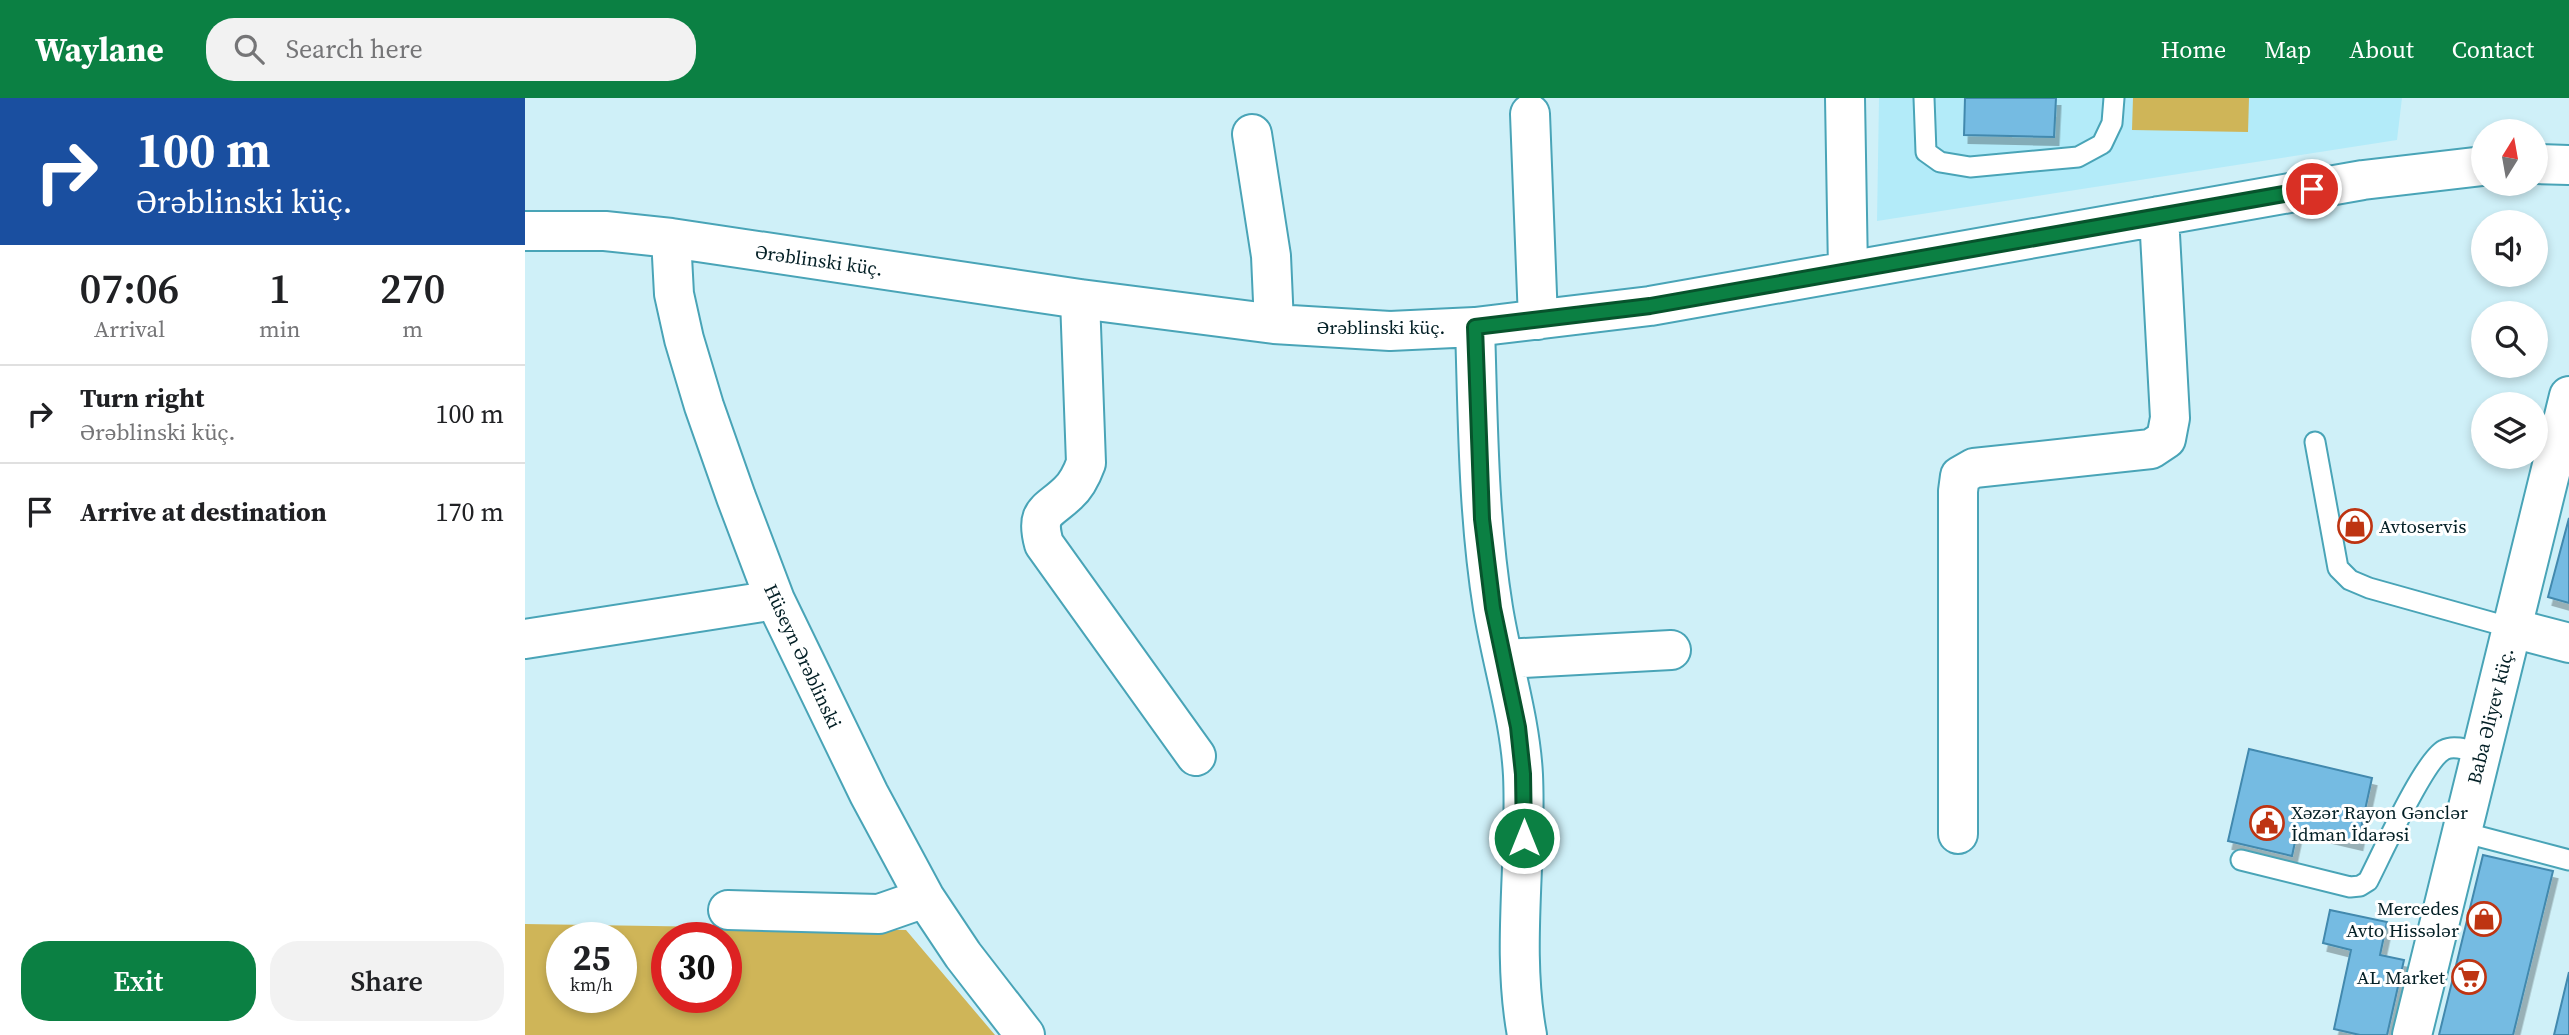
<!DOCTYPE html>
<html lang="en">
<head>
<meta charset="utf-8">
<style>
  body { margin:0; font-family:"Source Serif 4",serif; background:#f2f2f2; color:#202124; height:100vh; display:flex; flex-direction:column; font-size:26px; white-space:nowrap }
  * { box-sizing:border-box; margin:0 }
  p { font-size:23px; color:#757577 }
  .icon { flex:none; width:38px; height:38px; fill:none; stroke:currentColor; stroke-width:2; stroke-linecap:round; stroke-linejoin:round }
  .map { position:relative; flex:1; overflow:hidden }
  .drawer { display:flex; flex-direction:column; background:#fff; width:525px }
  .drawer>* { flex:none }
  .top-card { background:#1a4fa0; color:#fff; overflow:hidden }
  .needle { width:46px; rotate:11deg }
  .controls { position:absolute; left:1946px; top:21px; display:grid; gap:14px }
  .controls a { display:grid; place-items:center; width:77px; height:77px; border-radius:50%; background:#fff; box-shadow:0 4px 10px #0003; font-size:35px }
  .speed { position:absolute; left:21px; top:824px; display:flex; gap:14px; font-size:35px; font-weight:700; text-align:center }
  .speed>* { display:grid; place-content:center; width:91px; height:91px; border-radius:50%; background:#fff; box-shadow:0 4px 10px #0003; line-height:1 }
  .speed small { font-size:18px; font-weight:400 }
  .speed .limit { border:10px solid #d22; background:#fff; color:#111 }
  .pin { position:absolute; display:grid; place-items:center; width:60px; height:60px; color:#fff; margin:-30px; border:4px solid #fff; border-radius:50%; box-shadow:0 2px 7px #0007 }
  .me { position:absolute; width:77px; margin:-38px; rotate:0deg; stroke-linejoin:round; filter:drop-shadow(0 0 5px #0008) }
  .turn { display:flex; align-items:center; gap:24px; height:147px; padding:0 21px; font-size:32px }
  .turn .icon { width:91px; height:91px; stroke-width:2.5 }
  .turn b { display:block; font-size:49px; line-height:60px }
  .eta { display:flex; justify-content:space-evenly; align-items:center; height:119px; text-align:center }
  .eta b { font-size:42px; font-weight:600; line-height:49px }
  .primary-button { display:flex; gap:14px; margin-top:auto; padding:14px 21px }
  .primary-button a { flex:1; height:80px; border-radius:28px; background:#0b8043; color:#fff; font-size:28px; font-weight:600; line-height:80px; text-align:center }
  .primary-button a+a { background:#f2f2f2; color:#202124 }
  ul { padding:0; list-style:none }
  li { display:flex; align-items:center; gap:21px; height:98px; padding:0 21px; border-top:2px solid #e0e0e0 }
  li div { flex:1 }
  li b { display:block; font-size:26px }
  li em { font-style:normal }
  header { display:flex; align-items:center; gap:42px; box-sizing:border-box; height:98px; padding:0 35px; background:#0b8043; color:#fff }
  header strong { font-size:33px }
  nav { display:flex; gap:38px; margin-inline-start:auto; font-size:24px }
  .search { width:490px; height:63px; background:#f2f2f2; display:flex; align-items:center; gap:18px; box-sizing:border-box; padding:0 24px; border-radius:28px; color:#757577; font-size:26px }
  main { display:flex; flex:1; min-height:0 }
  .map>svg:first-child { display:block }
</style>
</head>
<body>
<header>
<strong>Waylane</strong>
<div class="search"><svg class="icon" aria-label="search" viewBox="0 0 24 24"><circle cx="10" cy="10" r="6"/><path d="M15 15l6 6"/></svg>Search here</div>
<nav><a>Home</a><a>Map</a><a>About</a><a>Contact</a></nav>
</header>
<main>
<section class="drawer">
<div class="top-card">
<div class="turn"><svg class="icon" aria-label="right" viewBox="0 0 24 24"><path d="M7 20v-9h11M14 6l5 5-5 5"/></svg><div><b>100 m</b>Ərəblinski küç.</div></div>
</div>
<div class="eta">
<div><b>07:06</b><p>Arrival</p></div>
<div><b>1</b><p>min</p></div>
<div><b>270</b><p>m</p></div>
</div>
<ul>
<li><svg class="icon" aria-label="right" viewBox="0 0 24 24"><path d="M7 20v-9h11M14 6l5 5-5 5"/></svg><div><b>Turn right</b><p>Ərəblinski küç.</p></div><em>100 m</em></li>
<li><svg class="icon" aria-label="arrive" viewBox="0 0 24 24"><path d="M6 21V4h12l-3 4 3 4H6"/></svg><div><b>Arrive at destination</b></div><em>170 m</em></li>
</ul>
<div class="primary-button"><a>Exit</a><a>Share</a></div>
</section>
<div class="map">
<svg width="2044" height="937" viewBox="0 0 2044 937">
  <defs>
    <filter id="shadow"><feDropShadow dx="4.5" dy="8" stdDeviation="0" flood-color="#0004"/></filter>
  </defs>
  <rect width="100%" height="100%" fill="#cff0f8"/>
  <path fill="#b3ebf9" d="M1354,0H1877L1872,42L1352,123Z"/>
  <path fill="#cfb558" fill-rule="evenodd" d="M1608,0H1724L1723,34L1607,32Z
    M0,826L381,832L470,937H0ZM37,840H96V900H37ZM142,840H201V900H142Z"/>
  <path fill="#75bbe2" stroke="#4289ae" stroke-width="2" filter="url(#shadow)" d="M1440,0H1531L1529,39L1439,37Z
    M2044,420V505L2023,499Z
    M1724,651L1847,680L1833,744L1773,730L1767,758L1703,743Z
    M1958,757L2028,773L1988,937H1914Z
    M1805,812L1862,824L1855,857L1879,862L1862,937H1835L1809,931L1826,852L1798,845Z
    M2044,874V937H2029Z"/>
  <g fill="none" stroke-linecap="round" stroke-linejoin="round">
    <g stroke="#49a4b7" stroke-width="23">
      <path id="service" d="M1399,0L1401,54L1415,64L1445,69L1553,59L1577,46L1587,25L1589,0
        M1790,344L1813,470L1825,482L1844,490L1987,530
        M1937,734L2044,762
        M1716,762L1825,789L1835,788L1843,783C1856,758 1899,662 1919,652C1930,646 1945,653 1956,656"/>
    </g>
    <g stroke="#49a4b7" stroke-width="42">
      <path id="minor" d="M1320,0L1323,173
        M1005,16L1013,222
        M727,36L746,158L749,226
        M2011,66L2044,67
        M0,133H80L146,140L555,201L749,226L865,233L950,229L1125,208L1838,82L1958,68
        M146,140L149,196L159,241L179,308L211,399L250,502L344,696L400,800L438,857L500,937
        M555,201L561,365C557,376 552,387 543,395C522,415 510,413 519,446L671,658
        M950,229C953,322 953,417 968,510C977,566 995,620 998,677C1002,764 986,851 1002,937
        M1987,530L2044,545
        M0,541L250,502
        M979,561L1146,552
        M1433,736V393L1435,378L1449,370L1626,351L1641,341L1645,320L1634,118
        M203,812L354,816L400,800"/>
    </g>
    <g stroke="#49a4b7" stroke-width="42">
      <path id="tertiary" d="M1887,937L2044,298"/>
    </g>
    <use href="#service" stroke="#fff" stroke-width="19"/>
    <use href="#minor" stroke="#fff" stroke-width="38"/>
    <use href="#tertiary" stroke="#fff" stroke-width="38"/>
  </g>
  <g fill="none" stroke-linecap="round" stroke-linejoin="round">
    <g stroke="#07532c" stroke-width="18">
      <path id="route" d="M999,740L998,676L993,629L968,510L957,421L950,229L1125,208L1787,91"/>
    </g>
    <use href="#route" stroke="#0b8043" stroke-width="12"/>
  </g>
  <defs>
    <g id="shop-ring" transform="scale(1.75)"><circle r="9.5" fill="#fff" stroke="#be3412" stroke-width="1.5"/><path d="M-5-2.5h2.3a2.7 3.5 0 0 1 5.4 0H5L5.5 6h-11ZM-1.5-2.5h3a1.5 2.3 0 0 0-3 0Z" fill="#be3412"/></g>
    <g id="civic-ring" transform="scale(1.75)"><circle r="9.5" fill="#fff" stroke="#be3412" stroke-width="1.5"/><path d="M-.6-6.5H3V-4.5H.6V-3L4-1V1h2V6H-6V1h2V-1L-.6-3ZM-1.2 2.5V6h2.4V2.5Z" fill="#be3412"/></g>
    <g id="supermarket-ring" transform="scale(1.75)"><circle r="9.5" fill="#fff" stroke="#be3412" stroke-width="1.5"/><path d="M-6-5.5h2.5l.6 2H6L4.5 2H-2.5L-4.4-4H-6ZM-1.5 3.2a1.3 1.3 0 1 0 .1 0ZM3 3.2a1.3 1.3 0 1 0 .1 0Z" fill="#be3412"/></g>
  </defs>
  <g fill-rule="evenodd">
    <use href="#shop-ring" x="1830" y="428"/>
    <use href="#civic-ring" x="1742" y="725"/>
    <use href="#shop-ring" x="1959" y="821"/>
    <use href="#supermarket-ring" x="1944" y="879"/>
  </g>
  <g text-anchor="middle" stroke-width="6" stroke-linejoin="round" paint-order="stroke">
    <g font-size="19" fill="#031f25" stroke="#fff">
      <text transform="translate(294 162) rotate(8)" y="7">Ərəblinski küç.</text>
      <text x="856" y="236">Ərəblinski küç.</text>
      <text transform="translate(278 558) rotate(65)" y="7">Hüseyn Ərəblinski</text>
      <text transform="translate(1965 618) rotate(-76)" y="7">Baba Əliyev küç.</text>
    </g>
    <g font-size="19" fill="#031f25" stroke="#fff" text-anchor="start">
      <text x="1854" y="435">Avtoservis</text>
      <text x="1766" y="721">Xəzər Rayon Gənclər<tspan x="1766" dy="22">İdman İdarəsi</tspan></text>
      <text x="1934" y="817" text-anchor="end">Mercedes<tspan x="1934" dy="22">Avto Hissələr</tspan></text>
      <text x="1920" y="886" text-anchor="end">AL Market</text>
    </g>
  </g>
</svg>
<div class="controls">
<a><svg class="needle" viewBox="-14 -14 28 28"><path d="M0-13l5 13h-10z" fill="#e53935"/><path d="M0 13l5-13h-10z" fill="#757577"/></svg></a>
<a><svg class="icon" aria-label="sound" viewBox="0 0 24 24"><path d="M4 9h4l5-4v14l-5-4H4zM17 9q2 3 0 6"/></svg></a>
<a><svg class="icon" aria-label="search" viewBox="0 0 24 24"><circle cx="10" cy="10" r="6"/><path d="M15 15l6 6"/></svg></a>
<a><svg class="icon" aria-label="layers" viewBox="0 0 24 24"><path d="M12 4l9 5-9 5-9-5zM3 14l9 5 9-5"/></svg></a>
</div>
<div class="speed"><div>25<small>km/h</small></div><div class="limit">30</div></div>
<div class="pin" style="left:1787px;top:91px;background:#d93025"><svg class="icon" aria-label="arrive" viewBox="0 0 24 24"><path d="M6 21V4h12l-3 4 3 4H6"/></svg></div>
<svg class="me" style="left:999px;top:740px" viewBox="-20 -20 40 40"><circle r="17" fill="#0b8043" stroke="#fff" stroke-width="3"/><path d="M0-11L8 9 0 5-8 9z" fill="#fff"/></svg>
</div>
</main>
</body>
</html>
